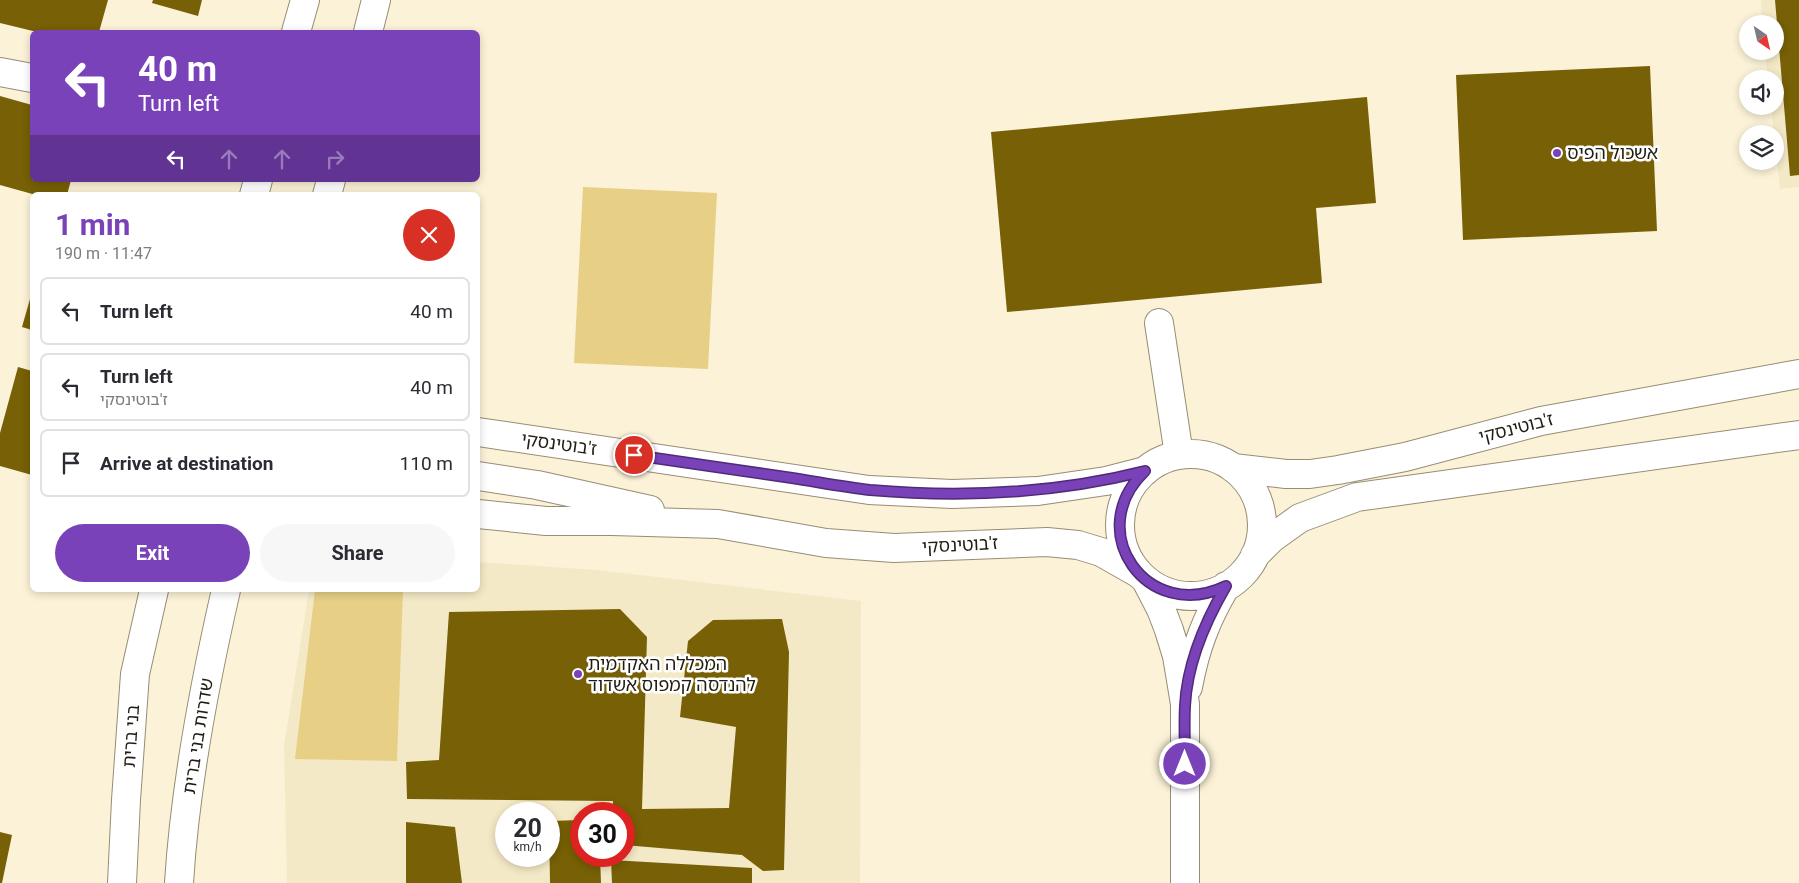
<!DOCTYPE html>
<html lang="en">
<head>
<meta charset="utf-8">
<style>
  body { margin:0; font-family:Roboto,"Noto Sans Hebrew",sans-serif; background:#f7f7f7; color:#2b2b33; height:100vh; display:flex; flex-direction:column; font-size:19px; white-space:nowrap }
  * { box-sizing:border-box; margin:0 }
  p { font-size:16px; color:#7c7c81 }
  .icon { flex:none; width:28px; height:28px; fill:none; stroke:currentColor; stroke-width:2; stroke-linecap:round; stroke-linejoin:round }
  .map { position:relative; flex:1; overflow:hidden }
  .side { position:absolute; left:30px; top:192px; width:450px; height:400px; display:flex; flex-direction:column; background:#fff; border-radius:8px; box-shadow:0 2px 8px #0003 }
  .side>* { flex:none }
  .hud { position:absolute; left:30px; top:30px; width:450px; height:152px; border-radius:8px; box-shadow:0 2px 8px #0003; background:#7a42b9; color:#fff; overflow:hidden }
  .needle { width:32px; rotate:146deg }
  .controls { position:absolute; left:1739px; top:15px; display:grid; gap:10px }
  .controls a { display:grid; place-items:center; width:45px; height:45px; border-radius:50%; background:#fff; box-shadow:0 2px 8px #0003; font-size:25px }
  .speed { position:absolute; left:495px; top:802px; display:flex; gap:10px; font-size:25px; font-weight:700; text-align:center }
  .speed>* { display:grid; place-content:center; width:65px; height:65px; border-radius:50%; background:#fff; box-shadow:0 2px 8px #0003; line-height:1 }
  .speed small { font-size:12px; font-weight:400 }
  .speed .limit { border:8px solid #d22; background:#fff; color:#111 }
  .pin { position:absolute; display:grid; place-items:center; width:42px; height:42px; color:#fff; margin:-21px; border:2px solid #fff; border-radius:50%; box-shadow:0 1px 5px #0007 }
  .me { position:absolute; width:55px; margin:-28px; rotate:0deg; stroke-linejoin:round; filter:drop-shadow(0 0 4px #0008) }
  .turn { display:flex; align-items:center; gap:18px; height:105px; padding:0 25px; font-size:22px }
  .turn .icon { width:65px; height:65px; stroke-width:2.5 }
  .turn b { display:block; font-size:35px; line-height:42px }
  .lanes { display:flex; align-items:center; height:48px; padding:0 25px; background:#0003; justify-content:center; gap:25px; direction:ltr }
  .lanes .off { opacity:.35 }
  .round { display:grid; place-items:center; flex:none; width:52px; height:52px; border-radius:26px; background:#f7f7f7 }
  .summary { display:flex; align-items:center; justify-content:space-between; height:85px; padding:0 25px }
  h1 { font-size:30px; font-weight:700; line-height:38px; color:#7a42b9 }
  .button { display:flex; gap:10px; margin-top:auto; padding:10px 25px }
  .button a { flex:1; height:58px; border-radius:30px; background:#7a42b9; color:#fff; font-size:20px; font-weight:700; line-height:58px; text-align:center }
  .button a+a { background:#f7f7f7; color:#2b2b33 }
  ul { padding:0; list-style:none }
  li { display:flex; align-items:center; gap:15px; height:68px; margin:0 10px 8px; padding:0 15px; border:2px solid #e1e1e2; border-radius:8px }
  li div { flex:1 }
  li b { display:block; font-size:19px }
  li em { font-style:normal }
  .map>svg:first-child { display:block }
</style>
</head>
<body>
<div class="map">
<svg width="1799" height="883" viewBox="0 0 1799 883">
  <rect width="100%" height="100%" fill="#fbf2d7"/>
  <path fill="#f4e9c6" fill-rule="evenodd" d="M1761,0H1799V187L1780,189L1771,106H1775V79H1768L1765,51H1775V24H1762Z
    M478,562L597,570L861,601L860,883H287L284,746L309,590H478ZM506,814H549V856H506ZM581,814H624V856H581Z"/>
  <path fill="#e7cf85" d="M583,187L717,193L708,369L574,363Z
    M315,590H403L397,761L295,759Z"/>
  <path fill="#776005" d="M0,0H108L99,32H37L0,23Z
    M153,0H202L198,16L152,3Z
    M1775,0H1799V175L1790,176Z
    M1650,66L1657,231L1463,240L1456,75Z
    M0,96L32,105V180H71L67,195H36L0,185Z
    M1367,97L1376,203L1316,208L1322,283L1007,312L991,132Z
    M32,292V330L22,327Z
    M18,367L32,371V475L0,466V433Z
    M620,609L647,637L642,809L729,808L736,727L680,717L688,641L713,620L782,619L789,652L784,870L763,871L742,855L624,845V814H612L613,801L407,799L406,762L439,760L449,612Z
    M581,820V856H600L601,883H550L549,821Z
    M406,822L455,827L462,883H406Z
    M0,832L12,835L2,883H0Z
    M611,860L752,868V883H612Z"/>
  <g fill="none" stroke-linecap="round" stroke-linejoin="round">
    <g stroke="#968d74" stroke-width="30">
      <path id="minor" d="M0,72L32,78
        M1159,323L1179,455
        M478,432L869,490L952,494L1038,491L1106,481L1145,471
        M1120 525a71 71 0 1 1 142 0a71 71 0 1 1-142 0Z
        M1233,468L1286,474H1310L1338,470L1405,457L1541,421L1799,374
        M478,476L537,485L650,510
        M478,514L546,521H612L718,524L826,543L894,548L1047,542L1078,545L1101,552L1138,573
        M1255,555L1272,538L1300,518L1357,497L1799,435
        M1146,580L1161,609L1169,630L1177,656L1185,704V883
        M1188,687C1195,649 1206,619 1226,586"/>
    </g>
    <g stroke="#968d74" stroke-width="30">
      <path id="major" d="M296,32L305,0
        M368,32L376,0
        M254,195L258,180
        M327,195L331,180
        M122,883L126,800L135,674L154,590
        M179,883C185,785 204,686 226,590"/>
    </g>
    <use href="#minor" stroke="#fff" stroke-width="28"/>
    <use href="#major" stroke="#fff" stroke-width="28"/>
  </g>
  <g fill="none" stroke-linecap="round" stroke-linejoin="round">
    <g stroke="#4f2b78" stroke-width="12">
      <path id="route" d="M634,455C687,463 739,470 792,478C818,482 844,487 870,490C963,498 1054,494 1145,471C1082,531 1147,624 1226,586C1205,622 1187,663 1185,706C1184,725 1185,744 1185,764"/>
    </g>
    <use href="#route" stroke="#7a42b9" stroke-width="9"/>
  </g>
  <g fill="#7a42b9" stroke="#fff" stroke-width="2">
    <circle cx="1557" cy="153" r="5"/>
    <circle cx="578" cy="674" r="5"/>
  </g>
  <g text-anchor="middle" stroke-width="5" stroke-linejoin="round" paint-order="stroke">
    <g font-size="18" fill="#201d13" stroke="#fff" text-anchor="start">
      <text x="1567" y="159">אשכול הפיס</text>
      <text x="588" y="670">המכללה האקדמית<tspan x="588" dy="21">להנדסה קמפוס אשדוד</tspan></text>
    </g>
    <g font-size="18" fill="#201d13" stroke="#fff">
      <text transform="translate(1516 428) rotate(-14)" y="6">ז'בוטינסקי</text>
      <text transform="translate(559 444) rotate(8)" y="6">ז'בוטינסקי</text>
      <text transform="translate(960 545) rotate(-3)" y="6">ז'בוטינסקי</text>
      <text transform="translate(131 736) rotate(-86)" y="6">בני ברית</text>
      <text transform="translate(198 736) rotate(-81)" y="6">שדרות בני ברית</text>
    </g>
  </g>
</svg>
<div class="controls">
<a><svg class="needle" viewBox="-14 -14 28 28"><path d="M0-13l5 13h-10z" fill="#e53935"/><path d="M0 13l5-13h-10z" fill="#7c7c81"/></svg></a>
<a><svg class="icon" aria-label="sound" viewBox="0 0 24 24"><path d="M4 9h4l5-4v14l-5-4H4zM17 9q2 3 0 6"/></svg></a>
<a><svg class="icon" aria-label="layers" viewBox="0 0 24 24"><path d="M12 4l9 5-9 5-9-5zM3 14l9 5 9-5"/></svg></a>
</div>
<div class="speed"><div>20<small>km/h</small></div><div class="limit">30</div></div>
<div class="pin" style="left:634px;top:455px;background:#d93025"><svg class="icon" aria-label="arrive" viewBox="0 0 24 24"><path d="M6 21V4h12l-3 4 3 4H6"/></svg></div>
<svg class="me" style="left:1185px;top:764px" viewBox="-20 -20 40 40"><circle r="17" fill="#7a42b9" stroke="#fff" stroke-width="3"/><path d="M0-11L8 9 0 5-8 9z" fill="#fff"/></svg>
<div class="hud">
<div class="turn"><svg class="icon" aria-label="left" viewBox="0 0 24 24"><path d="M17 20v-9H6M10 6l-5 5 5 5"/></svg><div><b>40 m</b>Turn left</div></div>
<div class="lanes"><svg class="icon" aria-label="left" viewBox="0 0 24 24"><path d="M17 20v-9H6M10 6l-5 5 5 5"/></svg><svg class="icon off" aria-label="ahead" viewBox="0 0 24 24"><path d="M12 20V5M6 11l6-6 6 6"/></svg><svg class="icon off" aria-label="ahead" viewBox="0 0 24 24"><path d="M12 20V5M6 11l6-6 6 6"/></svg><svg class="icon off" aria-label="right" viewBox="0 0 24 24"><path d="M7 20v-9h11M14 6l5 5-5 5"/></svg></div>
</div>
<section class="side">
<div class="summary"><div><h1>1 min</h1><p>190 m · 11:47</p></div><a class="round" style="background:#d93025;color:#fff"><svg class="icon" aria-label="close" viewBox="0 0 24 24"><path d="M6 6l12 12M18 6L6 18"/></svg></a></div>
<ul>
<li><svg class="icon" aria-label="left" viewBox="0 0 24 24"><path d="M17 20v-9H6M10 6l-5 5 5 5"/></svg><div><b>Turn left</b></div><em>40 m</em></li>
<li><svg class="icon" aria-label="left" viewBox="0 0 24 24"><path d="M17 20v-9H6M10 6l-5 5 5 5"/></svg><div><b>Turn left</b><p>ז'בוטינסקי</p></div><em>40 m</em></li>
<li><svg class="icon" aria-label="arrive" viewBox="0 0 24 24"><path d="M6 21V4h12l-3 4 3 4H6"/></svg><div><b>Arrive at destination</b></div><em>110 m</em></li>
</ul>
<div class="button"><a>Exit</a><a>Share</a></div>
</section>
</div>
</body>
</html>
